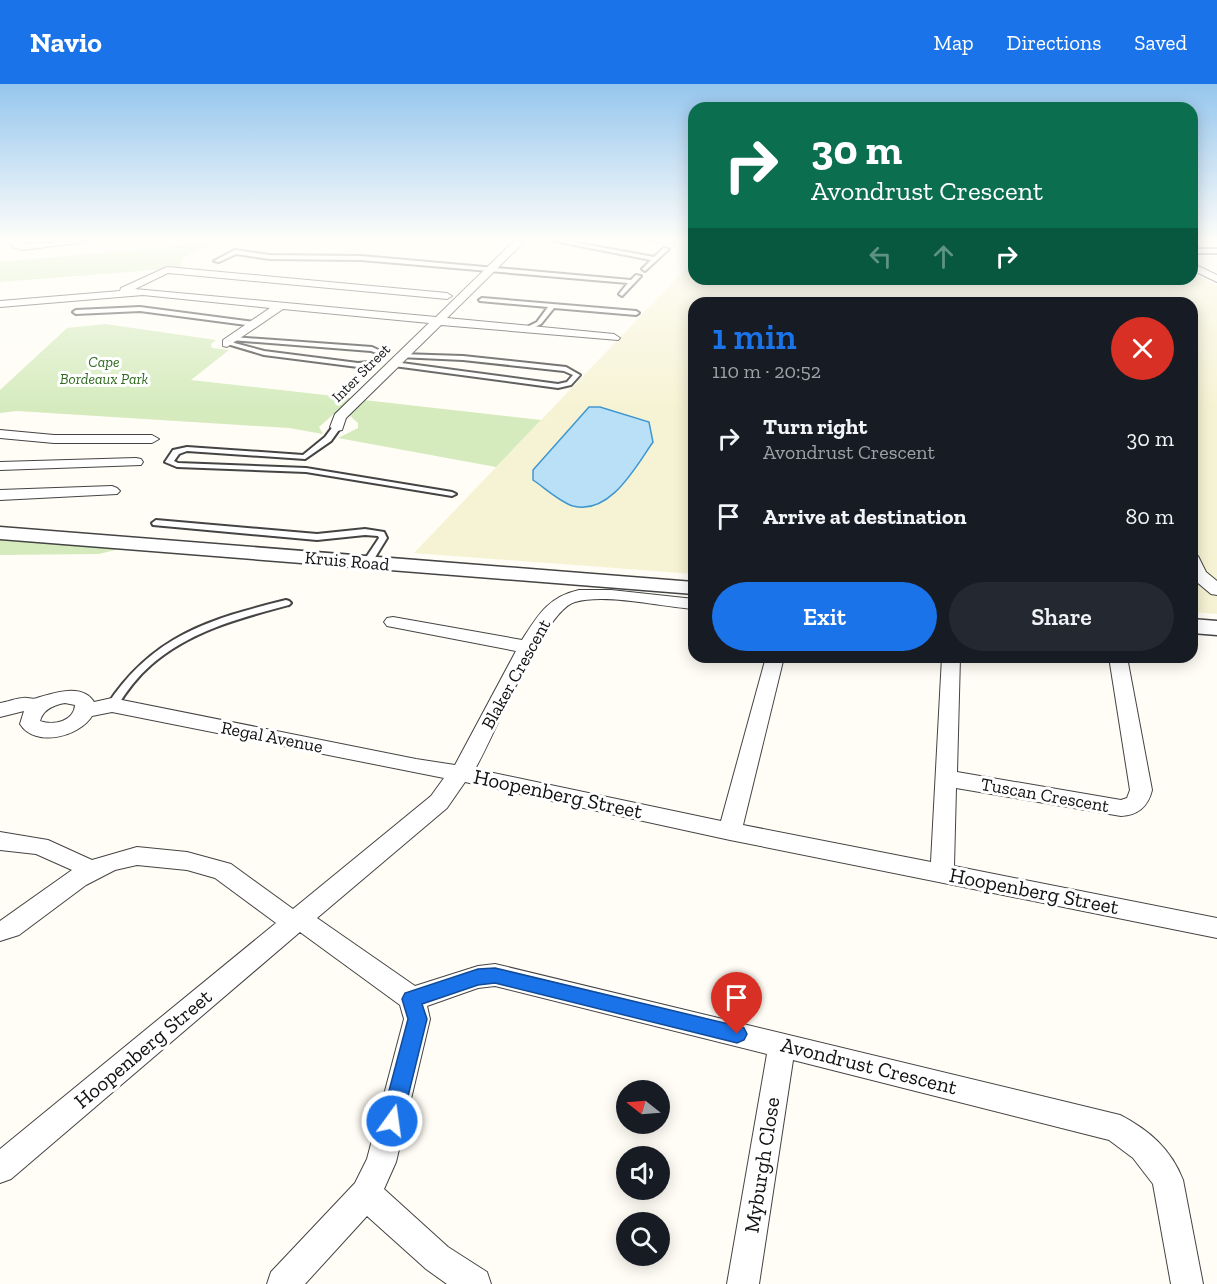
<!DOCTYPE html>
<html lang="en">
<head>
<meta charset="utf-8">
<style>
  body { margin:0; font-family:"Zilla Slab",serif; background:#242831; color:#f1f3f6; height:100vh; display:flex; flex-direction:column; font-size:22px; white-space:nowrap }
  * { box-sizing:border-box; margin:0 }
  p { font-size:20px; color:#9ea1a6 }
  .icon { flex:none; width:33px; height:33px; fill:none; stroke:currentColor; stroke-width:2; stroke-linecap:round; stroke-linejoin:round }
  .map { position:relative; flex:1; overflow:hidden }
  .side { position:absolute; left:688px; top:213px; width:510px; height:366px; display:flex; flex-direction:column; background:#171b24; border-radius:18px; box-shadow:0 3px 15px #0003 }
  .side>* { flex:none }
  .top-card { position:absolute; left:688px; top:18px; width:510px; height:183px; border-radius:18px; box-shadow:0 3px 15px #0003; background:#0b6e4f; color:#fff; overflow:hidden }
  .needle { width:39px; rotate:287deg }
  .buttons { position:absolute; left:616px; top:996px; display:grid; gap:12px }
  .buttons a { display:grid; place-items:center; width:54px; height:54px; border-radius:50%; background:#171b24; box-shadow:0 3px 15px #0003; font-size:30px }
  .pin { position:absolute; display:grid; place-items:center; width:51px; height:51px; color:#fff; margin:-62px -26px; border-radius:50% 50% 50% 0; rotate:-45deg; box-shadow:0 0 6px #0007 }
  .pin .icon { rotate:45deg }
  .me { position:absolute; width:66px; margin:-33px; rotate:14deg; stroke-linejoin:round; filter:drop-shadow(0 0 4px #0008) }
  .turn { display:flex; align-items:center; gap:21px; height:126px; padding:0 24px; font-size:27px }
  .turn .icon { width:78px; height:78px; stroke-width:2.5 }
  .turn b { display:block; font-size:42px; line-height:51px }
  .lanes { display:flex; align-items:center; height:57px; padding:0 24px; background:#0003; justify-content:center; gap:30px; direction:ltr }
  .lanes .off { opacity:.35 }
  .round { display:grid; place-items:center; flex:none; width:63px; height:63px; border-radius:32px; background:#242831 }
  .summary { display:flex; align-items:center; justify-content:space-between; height:102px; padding:0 24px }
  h1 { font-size:36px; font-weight:600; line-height:45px; color:#1a73e8 }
  .button { display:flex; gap:12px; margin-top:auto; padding:12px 24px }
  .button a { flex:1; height:69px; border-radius:36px; background:#1a73e8; color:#fff; font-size:24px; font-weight:600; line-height:69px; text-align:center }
  .button a+a { background:#242831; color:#f1f3f6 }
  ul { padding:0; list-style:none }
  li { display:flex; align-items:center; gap:18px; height:78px; padding:0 24px }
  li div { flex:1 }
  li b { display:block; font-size:22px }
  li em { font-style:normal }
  header { display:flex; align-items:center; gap:36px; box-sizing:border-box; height:84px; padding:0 30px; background:#1a73e8; color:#fff }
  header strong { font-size:28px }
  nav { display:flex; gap:33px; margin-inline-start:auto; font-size:21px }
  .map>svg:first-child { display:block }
</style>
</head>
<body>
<header>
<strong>Navio</strong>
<nav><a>Map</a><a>Directions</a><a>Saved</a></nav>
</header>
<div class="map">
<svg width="1217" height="1200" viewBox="0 0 1217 1200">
  <rect width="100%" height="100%" fill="#fffdf5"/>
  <path fill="#f6f3d4" d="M694,176V195H1192L1193,189L1217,202V530L1193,528L1192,219H694V490L414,469Z"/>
  <path fill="#d5ebbd" d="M213,159L184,173L180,184L0,198V178Z
    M105,240L216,256L211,260L212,264L229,266L191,296L352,314L319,343L323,350L289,344L17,327L0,329V306L67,244Z
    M364,316L541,336L496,383L338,354L358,344V339L349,331Z
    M0,454L123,464L99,470L0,471Z"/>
  <path fill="#b9e0f7" stroke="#3f96cf" stroke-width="1.5" d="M589,323H600L649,338L653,358C636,382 610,432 573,422C560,418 545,404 533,396V386Z"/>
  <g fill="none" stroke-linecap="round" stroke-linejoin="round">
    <g stroke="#444" stroke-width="4">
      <path id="service" d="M554,157H566L654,173L664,164L669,165L645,187L642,185L651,176Z
        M1192,165H1217V169H1192Z
        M235,166L270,171L361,172L631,196L636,191L641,192L622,212L619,210L628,199L361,176L270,175L236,170L219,178L214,177Z
        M482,214L636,227L639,229L636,231L554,224L541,240L527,247L525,246V244L537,238L548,223L480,217L479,216Z
        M140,223L254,238L257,240L254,242L140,227L76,230L73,228L76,226Z
        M233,253L372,263L387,270L373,281L358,283L264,271L224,259L227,257L264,267L358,279L369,278L379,270L371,267L231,256L230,255Z
        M401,270L463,272L566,283L580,291L571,301L558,304L394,282L391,280L394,278L558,300L567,298L573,291L564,287L463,276L399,273L398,272Z
        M334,341L341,343L331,357L305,375L187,367L179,370L174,377L178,379L306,384L452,408L456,410L452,412L306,388L177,383L165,378L173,366L187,363L303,371L325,353Z
        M156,436L317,450L365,445L384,448L387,454L371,480L368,481L363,478L379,454L378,452L365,451L317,456L153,441L152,439Z
        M286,516L289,517L291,519L289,521C240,534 190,547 151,581C137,593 126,608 116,624H108L107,621C152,552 209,535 286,516Z"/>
    </g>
    <g stroke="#444" stroke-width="2">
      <path id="minor" d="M10,157H20L23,160L92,157L23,166L12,163Z
        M514,157H525L447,234L614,250L620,254L618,256L441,241L346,334L342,346L337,347L330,343L335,330L429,239L283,225L227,263L223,262V256L270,224L143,211L0,223V217L120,207L121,204L167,183L447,209L452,212L447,215L168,189L135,205L436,233Z
        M648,157H675L670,160Z
        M1192,179L1217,191V198L1192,186Z
        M0,346L54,351H152L159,355L152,359H54L0,354Z
        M136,374L141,375L143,378L141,381L0,386V378Z
        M112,402L117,404L120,407L117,410L0,416V406Z
        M1192,471L1198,472L1206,488L1217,497V511L1211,510L1192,494Z
        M579,506H611L694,515V525C662,523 606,509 575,518C544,526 494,653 475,685L721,737L766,573H784L743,741L931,778L942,573H960L957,688L1121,716L1127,714L1130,706L1109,573H1127L1152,706C1148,723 1138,731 1121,732L956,704L954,782L1217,834V854L730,756L465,698L447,724L317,834L415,902L478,882L495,880L1120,1031C1149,1046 1171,1065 1183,1096L1203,1200H1171L1153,1100L1133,1074L1109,1056L793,976L759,1200H727L767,970L495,902L478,904L427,922L430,935L396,1078L384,1105L448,1163L487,1188L491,1200H447L426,1185L367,1132L305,1200H267L271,1188L355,1099L367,1075L404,935L400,921L300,848L11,1095L0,1099V1065L276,839L215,794L187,786L137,781L115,786L86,801L19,851L0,857V837L72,786L36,770L0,766V748L48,756L92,776L137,763L187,768L231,780L293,825L431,712L444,694L112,628L92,632C79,653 35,664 20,640L24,627L0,633V619C8,618 16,614 23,614C28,613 32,616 37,614C55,609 82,599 94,618L112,614L416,675L455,681L516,567L387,542L384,538L387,534L393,533L522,556C538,531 548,513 579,506ZM65,619L75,621C74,637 54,642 40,637C43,625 54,621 65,619Z"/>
    </g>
    <g stroke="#444" stroke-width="3">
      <path id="tertiary" d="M0,443L694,498V510L0,455Z
        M1192,535L1217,537V551L1192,549Z"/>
    </g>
    <use href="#service" fill="#fff" fill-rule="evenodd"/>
    <use href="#minor" fill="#fff" fill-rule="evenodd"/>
    <use href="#tertiary" fill="#fff" fill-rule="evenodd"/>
  </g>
  <linearGradient id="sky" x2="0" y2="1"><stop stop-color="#95c6ee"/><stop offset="0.48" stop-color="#fffefa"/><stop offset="1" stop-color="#fffefa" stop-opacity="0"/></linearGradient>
  <rect width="1217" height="325" fill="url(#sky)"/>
  <path fill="#1a73e8" stroke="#114b97" stroke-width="1.5" d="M495,884L737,942L744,944L747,950L744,956L737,959L495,899L478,901L422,920L427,935L402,1037L399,1044L392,1047L384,1044L381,1037L408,935L402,915L405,909L478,885Z"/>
  <g text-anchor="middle" stroke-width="6" stroke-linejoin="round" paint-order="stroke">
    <g font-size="15" font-style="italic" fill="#2f6b1f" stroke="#fff">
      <text x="104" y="283">Cape<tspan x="104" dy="17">Bordeaux Park</tspan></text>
    </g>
    <g font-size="15" fill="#111" stroke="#fff">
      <text transform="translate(361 289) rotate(-45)" y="5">Inter Street</text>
    </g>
    <g font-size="18" fill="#111" stroke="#fff">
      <text transform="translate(347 477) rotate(5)" y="6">Kruis Road</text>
      <text transform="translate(516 590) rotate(-61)" y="6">Blaker Crescent</text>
      <text transform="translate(272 653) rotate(11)" y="6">Regal Avenue</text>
      <text transform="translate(1045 711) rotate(10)" y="6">Tuscan Crescent</text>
    </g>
    <g font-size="21" fill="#111" stroke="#fff">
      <text transform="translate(558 710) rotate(12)" y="7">Hoopenberg Street</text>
      <text transform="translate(1034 807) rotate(11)" y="7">Hoopenberg Street</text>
      <text transform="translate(143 965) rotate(-40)" y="7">Hoopenberg Street</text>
      <text transform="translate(869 982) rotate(14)" y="7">Avondrust Crescent</text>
      <text transform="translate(762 1081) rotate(-81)" y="7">Myburgh Close</text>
    </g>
  </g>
</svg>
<div class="buttons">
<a><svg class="needle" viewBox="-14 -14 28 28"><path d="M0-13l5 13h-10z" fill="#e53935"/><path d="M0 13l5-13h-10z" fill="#9ea1a6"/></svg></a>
<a><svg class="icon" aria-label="sound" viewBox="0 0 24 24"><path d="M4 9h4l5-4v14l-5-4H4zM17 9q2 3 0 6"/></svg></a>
<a><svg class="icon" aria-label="search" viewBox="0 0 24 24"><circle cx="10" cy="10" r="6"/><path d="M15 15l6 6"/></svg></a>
</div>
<div class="pin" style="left:737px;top:950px;background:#d93025"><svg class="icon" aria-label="arrive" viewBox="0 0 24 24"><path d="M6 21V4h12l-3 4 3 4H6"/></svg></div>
<svg class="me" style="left:392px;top:1037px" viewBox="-20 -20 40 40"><circle r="17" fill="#1a73e8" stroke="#fff" stroke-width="3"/><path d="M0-11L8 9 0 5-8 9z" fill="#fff"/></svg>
<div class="top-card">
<div class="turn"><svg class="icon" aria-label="right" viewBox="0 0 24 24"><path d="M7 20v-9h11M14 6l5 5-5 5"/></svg><div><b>30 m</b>Avondrust Crescent</div></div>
<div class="lanes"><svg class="icon off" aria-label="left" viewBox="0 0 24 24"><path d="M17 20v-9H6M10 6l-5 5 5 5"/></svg><svg class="icon off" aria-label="ahead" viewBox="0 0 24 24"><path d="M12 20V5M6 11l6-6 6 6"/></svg><svg class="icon" aria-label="right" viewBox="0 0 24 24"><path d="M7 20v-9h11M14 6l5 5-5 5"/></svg></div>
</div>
<section class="side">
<div class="summary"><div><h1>1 min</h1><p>110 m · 20:52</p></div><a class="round" style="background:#d93025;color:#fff"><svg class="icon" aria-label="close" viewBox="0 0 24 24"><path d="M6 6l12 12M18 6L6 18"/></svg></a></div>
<ul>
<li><svg class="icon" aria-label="right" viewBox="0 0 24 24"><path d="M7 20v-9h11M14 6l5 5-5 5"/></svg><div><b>Turn right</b><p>Avondrust Crescent</p></div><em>30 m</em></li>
<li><svg class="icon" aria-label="arrive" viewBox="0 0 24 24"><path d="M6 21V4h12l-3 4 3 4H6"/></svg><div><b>Arrive at destination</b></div><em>80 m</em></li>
</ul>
<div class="button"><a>Exit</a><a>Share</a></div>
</section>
</div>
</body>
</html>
